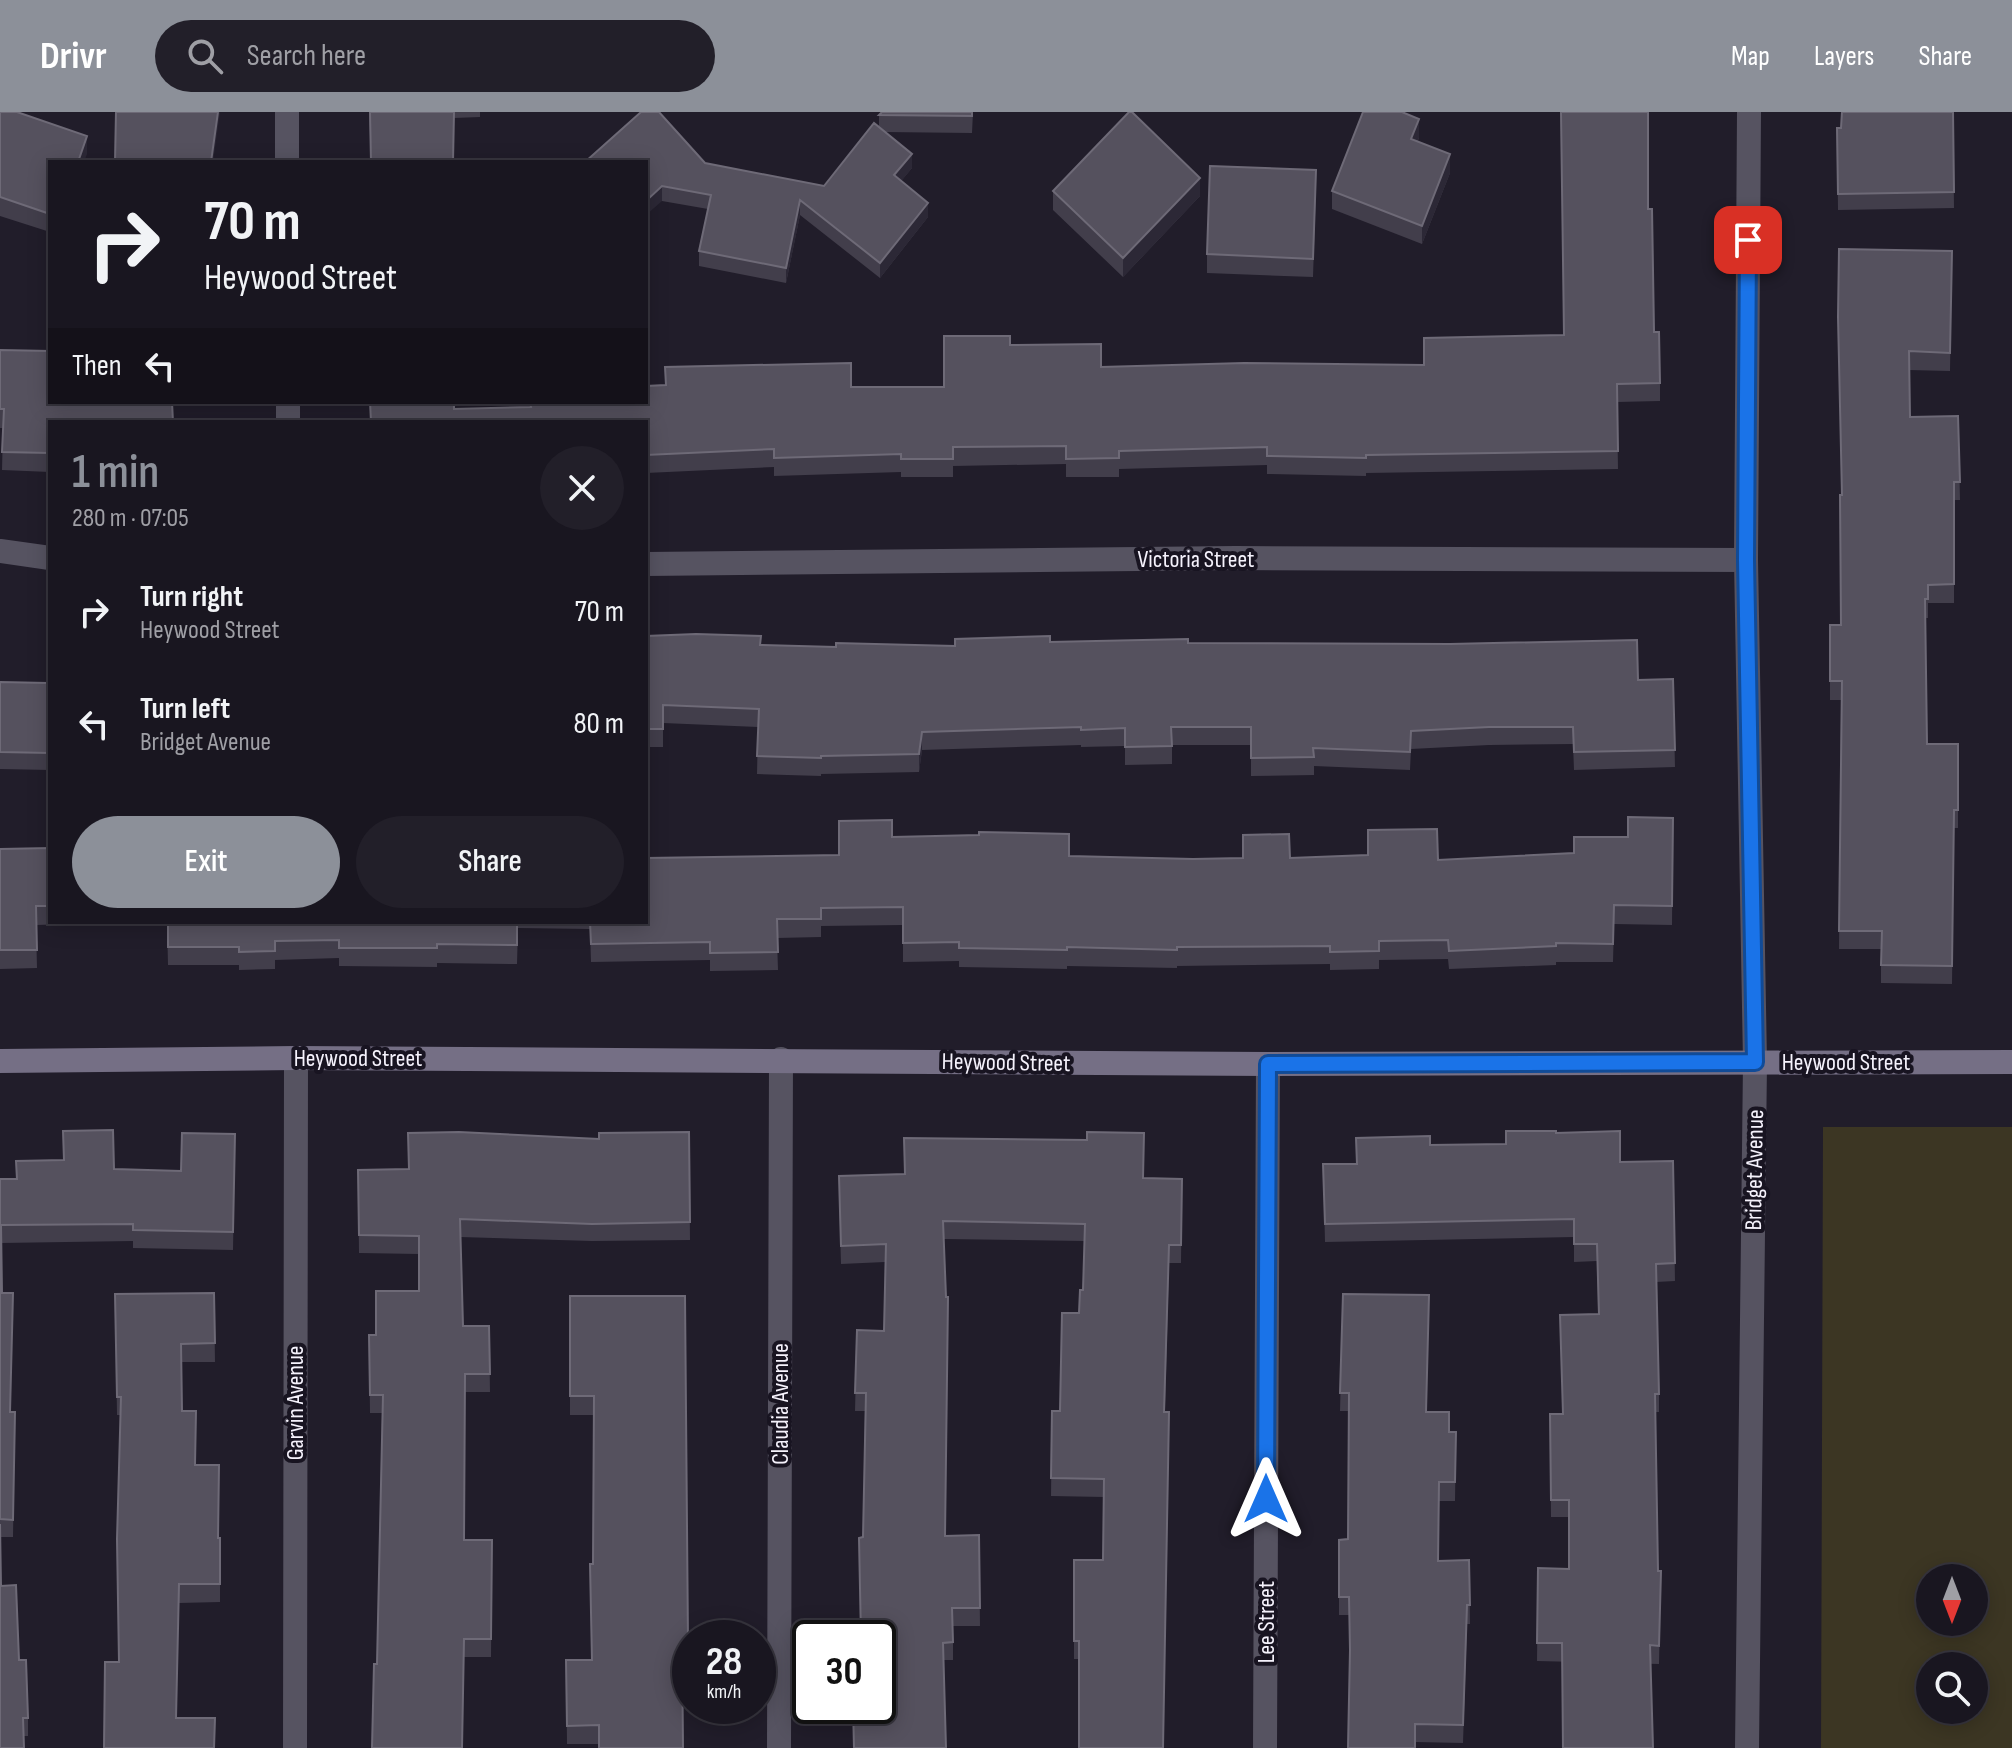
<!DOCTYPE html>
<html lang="en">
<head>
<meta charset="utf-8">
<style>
  body { margin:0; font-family:"Sofia Sans Condensed",sans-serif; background:#221f29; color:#f1f3f6; height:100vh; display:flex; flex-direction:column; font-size:30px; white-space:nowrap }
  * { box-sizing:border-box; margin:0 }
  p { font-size:26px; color:#9f9fa5 }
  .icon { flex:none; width:44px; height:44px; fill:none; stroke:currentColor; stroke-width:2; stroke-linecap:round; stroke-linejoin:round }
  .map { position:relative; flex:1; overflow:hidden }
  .panel { position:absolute; left:48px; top:308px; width:600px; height:504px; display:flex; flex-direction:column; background:#191620; border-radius:0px; box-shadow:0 4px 20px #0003,0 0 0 2px #37353e }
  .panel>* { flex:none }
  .hud { position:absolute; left:48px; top:48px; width:600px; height:244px; border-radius:0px; box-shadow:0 4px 20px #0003,0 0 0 2px #37353e; background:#191620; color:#f1f3f6; overflow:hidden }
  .needle { width:52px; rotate:180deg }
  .controls { position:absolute; left:1916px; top:1452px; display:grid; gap:16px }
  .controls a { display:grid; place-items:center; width:72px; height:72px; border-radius:50%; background:#191620; box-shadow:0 4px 20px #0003,0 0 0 2px #37353e; font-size:40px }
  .speed { position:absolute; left:672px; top:1508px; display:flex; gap:16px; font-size:40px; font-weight:700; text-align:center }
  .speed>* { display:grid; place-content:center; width:104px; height:104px; border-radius:50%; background:#191620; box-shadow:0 4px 20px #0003,0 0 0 2px #37353e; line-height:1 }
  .speed small { font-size:20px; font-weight:400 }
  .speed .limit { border:4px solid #111; border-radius:12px; background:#fff; color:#111 }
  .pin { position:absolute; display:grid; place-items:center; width:68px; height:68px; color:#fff; margin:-34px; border-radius:16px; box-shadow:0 4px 12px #0006 }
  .me { position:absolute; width:88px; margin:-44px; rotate:0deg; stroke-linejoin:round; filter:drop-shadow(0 0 6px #0008) }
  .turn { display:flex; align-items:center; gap:28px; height:168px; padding:0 24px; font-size:36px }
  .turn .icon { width:104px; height:104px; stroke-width:2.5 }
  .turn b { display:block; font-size:56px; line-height:68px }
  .then { display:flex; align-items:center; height:76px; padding:0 24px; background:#0003; gap:16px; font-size:30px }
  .round { display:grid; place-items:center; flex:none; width:84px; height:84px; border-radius:42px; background:#221f29 }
  .summary { display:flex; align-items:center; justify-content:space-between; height:136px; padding:0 24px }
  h1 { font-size:48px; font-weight:600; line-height:60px; color:#8c9099 }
  .primary-button { display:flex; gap:16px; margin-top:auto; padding:16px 24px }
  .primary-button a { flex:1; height:92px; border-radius:48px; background:#8c9099; color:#fff; font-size:32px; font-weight:600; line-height:92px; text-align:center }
  .primary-button a+a { background:#221f29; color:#f1f3f6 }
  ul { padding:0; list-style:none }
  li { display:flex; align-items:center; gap:24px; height:112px; padding:0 24px }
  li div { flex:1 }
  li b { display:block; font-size:30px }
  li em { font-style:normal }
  header { display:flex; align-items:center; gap:48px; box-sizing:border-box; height:112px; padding:0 40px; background:#8c9099; color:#fff }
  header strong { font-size:38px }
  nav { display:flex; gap:44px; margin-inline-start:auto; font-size:28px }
  .search { width:560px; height:72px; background:#221f29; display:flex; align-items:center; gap:20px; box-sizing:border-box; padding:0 28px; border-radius:44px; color:#9f9fa5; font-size:30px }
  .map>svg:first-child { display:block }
</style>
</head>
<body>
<header>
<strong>Drivr</strong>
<div class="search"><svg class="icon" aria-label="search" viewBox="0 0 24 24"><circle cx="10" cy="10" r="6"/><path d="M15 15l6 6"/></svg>Search here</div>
<nav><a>Map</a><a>Layers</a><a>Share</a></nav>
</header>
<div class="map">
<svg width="2012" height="1636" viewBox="0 0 2012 1636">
  <rect width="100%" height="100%" fill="#211d2a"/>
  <path fill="#3c3623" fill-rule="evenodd" d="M1823,1015H2012V1636H1821ZM1930,1466H1974V1510H1930ZM1930,1554H1974V1598H1930Z"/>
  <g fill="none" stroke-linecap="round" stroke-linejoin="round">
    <path stroke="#565361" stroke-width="24" d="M287,0V50
      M288,290V310
      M0,439L50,446
      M646,452L1236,446L1746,448
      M295,1636L296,946
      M779,1636L781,947
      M1265,1636L1268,952
      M1747,1636L1755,950L1746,448L1749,0"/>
    <path stroke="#756f85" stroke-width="24" d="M0,949L296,946L1268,952L2012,950"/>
  </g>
  <path fill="#423e4b" d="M0,0L87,42L50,50V120L0,104Z
    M369,0H480V5L454,6V50H371Z
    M973,0L972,21L884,20L912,56L901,69L928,105L880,166L800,103L786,171L699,154V139L708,97L662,89L646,50L705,51L824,74L879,16V3Z
    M1953,0L1954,96L1838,98L1837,16Z
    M1419,25L1418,29L1450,61L1422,132L1332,97V79Z
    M1316,76L1313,165L1207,161V142Z
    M1053,79L1200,84L1123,165L1053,98Z
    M1648,97L1654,220L1660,271V289L1617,290L1618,357L1366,361V364L1267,362V353L1119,357V365H1066V352L953,354V365H901V360L774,364V355L646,361V310H370L454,297L530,295V290H646L851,275H944L1010,233L1101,255L1424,253L1564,223Z
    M1952,139L1950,259L1909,258L1910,305L1958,304L1960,388H1954V491H1928V506H1925L1927,632H1958V716H1954L1952,872L1881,871V837H1839L1841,588H1830V531L1841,513L1842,383Z
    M0,238L50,310V360L2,358L3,316H0Z
    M646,524L761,533L836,535L955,534L1050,530L1188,531L1638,568L1673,567L1675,655L1574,658L1573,632L1489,633L1411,637L1410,658L1314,654V663L1251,664V633H1172V652L1125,653V634L1081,635V633L922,638L919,660L821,662V664L757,662L758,615L663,611V635H646Z
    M50,530V658L0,657V570L48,571Z
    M1673,706L1672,813L1614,812L1613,850H1556V853L1449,857L1448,847L1379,848V857L1330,858V852L1177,854V856L1067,854V857L959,855V849L903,850V813L821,814V825L777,826L778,858L710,859V848L591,850L590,817L518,816L517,852L437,851V855L339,854V846L275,848V857L239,858V853H168L167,810H646L892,725L1069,744L1193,747L1290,746L1438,748L1574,741L1628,725Z
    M50,736V810H135L36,813L37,856L0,857V737Z
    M689,1020L690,1128L592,1129L460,1125L463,1214H489L490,1280H465L464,1428H492L491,1545H464L377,1552L382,1301H370L369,1223H376L419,1179V1142L359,1141L358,1058L408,1057L599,1027Z
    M1556,1021L1620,1050L1673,1049L1675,1169L1656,1170L1659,1282V1300H1655L1658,1459H1661L1659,1552L1537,1549L1538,1456L1569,1457V1405H1551L1550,1302H1562L1598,1202L1597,1149L1574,1150V1125L1325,1130L1323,1052H1357L1430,1033L1506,1032Z
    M235,1022L233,1138L133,1136V1129L1,1131L2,1181L11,1300H15L13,1425H0L1,1474L19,1548L28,1606V1624H23L0,1636V1067H16L114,1057L181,1059Z
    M1143,1066L1182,1067L1181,1151H1169L1165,1300L1079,1547H1074V1448H1103L1104,1385L1051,1384L1052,1299H1060L1079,1201L1083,1178L1085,1129L944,1127L945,1424L979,1423L980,1514H953V1548H944L878,1594L863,1425L865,1299H855L857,1218L884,1219L885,1150L841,1152L839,1081Z
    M214,1181L215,1250H181L182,1299L195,1353L218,1426H220V1490L179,1491L104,1636L119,1550L121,1303H117L115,1182Z
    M1343,1182L1426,1300L1449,1320H1456L1455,1389H1439L1438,1449L1469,1448L1470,1512H1467L1463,1631L1415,1630L1350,1545L1349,1503H1339V1428L1348,1427L1349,1299H1340Z
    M570,1184H685L688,1549H682L599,1632H567L566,1548H592L594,1303H570Z"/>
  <path fill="#2c2836" d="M218,0H220L213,50H211Z
    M1419,7V25L1411,45V27Z
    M87,24V42L84,50H78Z
    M912,42V56L894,78V63Z
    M1450,42V61L1422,132V114Z
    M1200,66V84L1123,165V146Z
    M662,74V89L646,103V89Z
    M800,88V103L786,171V156Z
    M928,91V105L880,166V151Z
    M922,620V638L919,660V642Z"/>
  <path fill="#55515e" stroke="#6e6a77" stroke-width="2" d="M0,0H17L87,24L78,50H50V102L0,85Z
    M116,0H218L211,50H115Z
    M370,0H454L453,50H371Z
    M641,0H659L705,51L824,74L874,11L912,42L894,63L928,91L880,151L800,88L786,156L699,139L711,83L662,74L646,89V50H585Z
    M882,0H972V4L879,3Z
    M1129,0H1132L1200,66L1123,146L1053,79Z
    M1363,0H1402L1419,7L1411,27L1450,42L1422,114L1332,79Z
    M1561,0H1648V97H1652L1654,220H1659L1660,271L1617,272L1618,339L1366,343V346L1267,344V335L1119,339V346L1066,347V334L953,335V347H901V342L774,346V337L646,343V310H371L370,290H454V297L531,295L530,290H646V274L666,273L665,255L851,251V275H944V224H1010V233L1101,232V255L1244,251L1424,253V226L1564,223Z
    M1842,0H1953L1954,80L1838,82L1837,16H1841Z
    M1210,54L1316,58L1313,147L1207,142Z
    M1839,137L1952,139L1950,241L1909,239L1910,305L1958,304L1960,370H1954V472L1928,473V487H1925L1927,632H1958V698H1954L1952,854L1881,853L1882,819H1839L1842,569H1830V513H1841L1840,383H1842L1838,205Z
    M0,238L50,239V290H172L173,310H50V341L2,340L4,297H0Z
    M696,522L761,524L760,533L836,535V531L955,534V527L1050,524V530L1188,527V531L1450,532L1637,528L1638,568L1673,567L1675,638L1574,640L1573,615H1489L1411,619L1410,640L1313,636L1314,645L1251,646V615H1171L1172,634L1125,635V616L1081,618V615L922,620L919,642L821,644V646L757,644L759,597L663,593V617H646V524Z
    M48,530H50V641L0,640V570L48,571Z
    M1628,705L1673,706L1672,794L1614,793L1613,832L1556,831V834L1449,839L1448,828L1379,829V839L1330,840V834L1177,835V838L1067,835V838L959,836V830L903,831V795L821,796V807H777L778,840L710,841V830L591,832L590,810H646V746L839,743V709L892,708V725L979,723V720L1069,722V744L1193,747L1243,746V723L1289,722L1290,746L1368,743V718L1437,717L1438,748L1574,741V725H1628Z
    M50,736V794H36L37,838H0V737Z
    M168,810H517V833L437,832V836H339V828L275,829V839L239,840V835H168Z
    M113,1018L114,1057L181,1059L182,1021L235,1022L233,1120L133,1118V1112L1,1113L2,1181H13L10,1300H15L13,1408L0,1407V1067H17L16,1049L64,1048L63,1019Z
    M1506,1019H1556V1021L1620,1019V1050L1673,1049L1675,1151L1656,1152L1659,1282H1655L1658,1459H1661L1659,1534L1650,1533L1653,1636H1563L1562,1531H1537L1538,1456L1569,1457V1388H1551L1550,1302H1563L1560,1203L1599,1202L1597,1132H1574V1107L1325,1112L1323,1052H1357L1356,1026L1430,1024V1033L1506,1032Z
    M459,1020L599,1027V1021L689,1020L690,1110L592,1112L460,1107L463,1214H489L490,1262H465L464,1428H492L491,1527H464L462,1636H372L374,1552H377L383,1283H370L369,1223H376V1179H419V1124L359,1123L358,1058L409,1057L408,1021Z
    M1087,1020L1144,1021L1143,1066L1182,1067L1181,1133H1169L1164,1300H1169L1163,1636H1079V1529H1074V1448H1103L1104,1367L1051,1366L1052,1299H1060L1062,1201H1079L1080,1178H1083L1085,1112L943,1109L946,1185H948L945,1424L979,1423L980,1496H952L953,1530L943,1531L946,1636H854L853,1594H878V1526H861L859,1426L863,1425L866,1281H855L857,1218L884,1219L886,1132L841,1134L839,1064L905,1062L904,1026L1087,1028Z
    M214,1181L215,1231L181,1232L182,1299H196L195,1353H219L218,1426H220V1472H179L176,1606H215L214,1636H104L105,1550H119L117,1427L121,1285H117L115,1182Z
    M1343,1182L1429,1183L1426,1300H1449V1320H1456L1455,1370H1439L1438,1449L1469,1448L1470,1493H1467L1463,1613L1415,1612V1636H1348L1350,1538L1349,1485H1339V1428L1348,1427L1349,1281H1340Z
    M570,1184H685L688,1530H682L683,1636H599V1613L567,1614L566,1548H592L590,1452H593L594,1284H570Z
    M0,1412L1,1474L16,1473L19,1548H26L28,1606H23L24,1636H0Z"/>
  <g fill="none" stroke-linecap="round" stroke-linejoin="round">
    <g stroke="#114b97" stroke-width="20">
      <path id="route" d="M1266,1387L1268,952L1755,950L1746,448L1748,128"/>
    </g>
    <use href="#route" stroke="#1a73e8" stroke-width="14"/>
  </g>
  <g text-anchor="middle" stroke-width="8" stroke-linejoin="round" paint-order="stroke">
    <g font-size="24" fill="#f5f2fc" stroke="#181421">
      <text x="1196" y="455">Victoria Street</text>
      <text x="358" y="954">Heywood Street</text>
      <text transform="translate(1006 950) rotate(1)" y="8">Heywood Street</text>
      <text x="1846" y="958">Heywood Street</text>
      <text transform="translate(1754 1058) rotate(-89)" y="8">Bridget Avenue</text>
      <text transform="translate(295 1291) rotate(-90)" y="8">Garvin Avenue</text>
      <text transform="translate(780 1292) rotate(-90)" y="8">Claudia Avenue</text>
      <text transform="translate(1266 1510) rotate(-90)" y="8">Lee Street</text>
    </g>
  </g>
</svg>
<div class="controls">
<a><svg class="needle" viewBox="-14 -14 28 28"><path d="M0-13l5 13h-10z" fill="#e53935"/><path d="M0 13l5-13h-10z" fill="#9f9fa5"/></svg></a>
<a><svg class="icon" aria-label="search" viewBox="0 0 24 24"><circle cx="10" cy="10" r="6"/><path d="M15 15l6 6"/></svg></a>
</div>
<div class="speed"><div>28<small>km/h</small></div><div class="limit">30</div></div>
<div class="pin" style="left:1748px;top:128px;background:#d93025"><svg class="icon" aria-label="arrive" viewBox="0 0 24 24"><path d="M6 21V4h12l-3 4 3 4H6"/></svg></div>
<svg class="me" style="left:1266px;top:1387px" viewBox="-20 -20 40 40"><path d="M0-17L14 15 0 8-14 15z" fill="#1a73e8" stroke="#fff" stroke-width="4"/></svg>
<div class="hud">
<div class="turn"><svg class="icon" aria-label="right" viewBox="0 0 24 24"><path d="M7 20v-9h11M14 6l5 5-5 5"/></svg><div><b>70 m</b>Heywood Street</div></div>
<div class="then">Then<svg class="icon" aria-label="left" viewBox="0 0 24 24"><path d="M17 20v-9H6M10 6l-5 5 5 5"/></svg></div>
</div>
<section class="panel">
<div class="summary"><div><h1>1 min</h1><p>280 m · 07:05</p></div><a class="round"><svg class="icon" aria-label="close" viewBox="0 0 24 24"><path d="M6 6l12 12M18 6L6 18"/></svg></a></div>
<ul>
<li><svg class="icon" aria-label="right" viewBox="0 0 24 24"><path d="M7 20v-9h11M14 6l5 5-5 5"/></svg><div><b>Turn right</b><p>Heywood Street</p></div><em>70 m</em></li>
<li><svg class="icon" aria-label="left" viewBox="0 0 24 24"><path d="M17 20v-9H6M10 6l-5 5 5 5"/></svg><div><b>Turn left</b><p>Bridget Avenue</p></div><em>80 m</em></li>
</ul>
<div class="primary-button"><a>Exit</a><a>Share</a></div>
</section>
</div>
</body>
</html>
